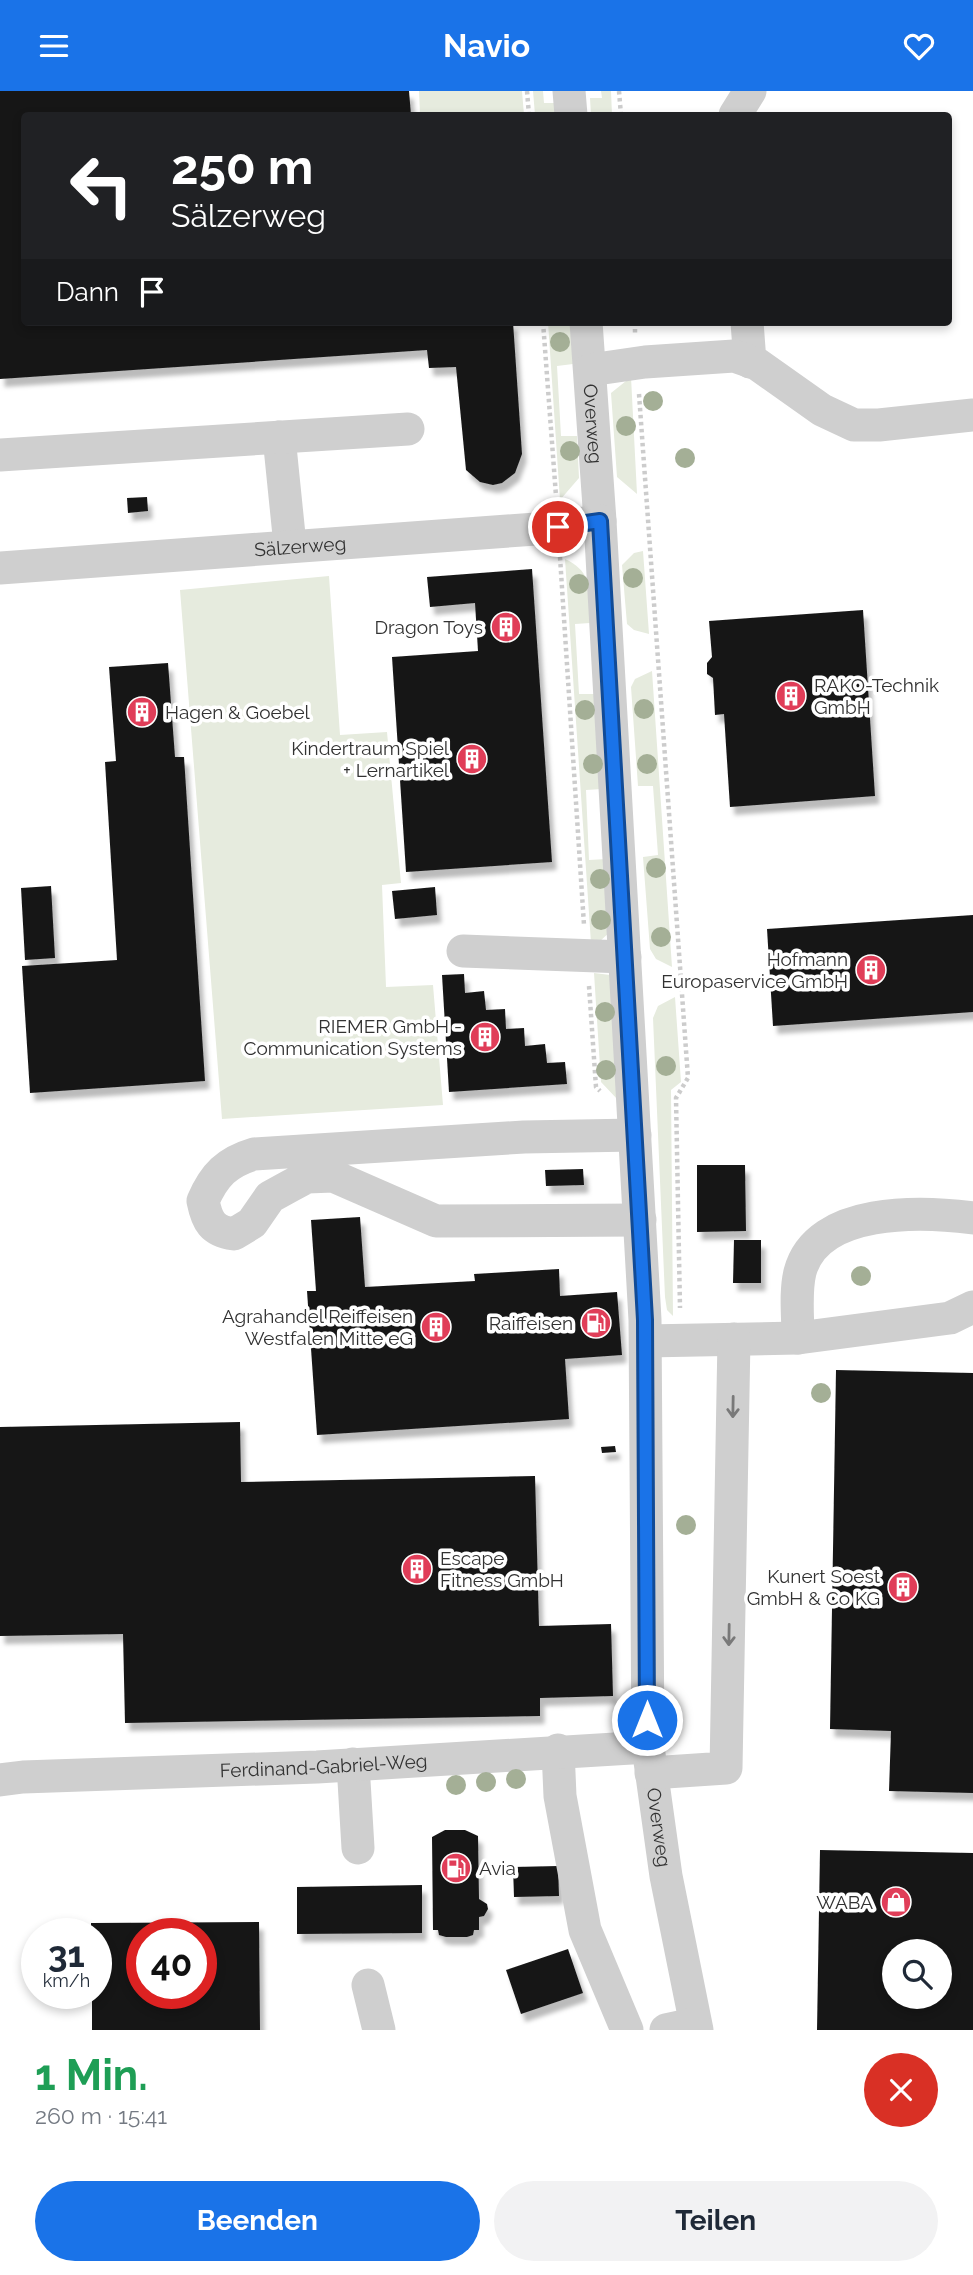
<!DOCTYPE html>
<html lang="de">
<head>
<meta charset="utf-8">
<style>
  body { margin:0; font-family:Raleway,sans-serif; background:#f2f2f3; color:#1f2937; height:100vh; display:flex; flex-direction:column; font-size:26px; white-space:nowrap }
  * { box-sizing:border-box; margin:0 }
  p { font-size:23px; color:#747a83 }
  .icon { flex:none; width:38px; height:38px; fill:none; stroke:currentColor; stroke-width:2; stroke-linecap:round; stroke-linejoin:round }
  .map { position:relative; height:1939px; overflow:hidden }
  .details { display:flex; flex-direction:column; background:#fff; flex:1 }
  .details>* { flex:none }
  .top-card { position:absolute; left:21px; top:21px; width:931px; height:214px; border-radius:7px; box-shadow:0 4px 10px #0003; background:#202124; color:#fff; overflow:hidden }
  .tools { position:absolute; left:882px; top:1848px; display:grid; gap:14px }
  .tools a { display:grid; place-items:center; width:70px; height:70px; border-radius:50%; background:#fff; box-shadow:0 4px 10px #0003; font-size:35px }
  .speed { position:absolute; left:21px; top:1827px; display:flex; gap:14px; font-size:35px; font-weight:700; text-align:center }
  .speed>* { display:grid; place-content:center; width:91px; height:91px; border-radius:50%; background:#fff; box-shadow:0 4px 10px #0003; line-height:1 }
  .speed small { font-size:18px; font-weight:400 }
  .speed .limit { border:10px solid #d22; background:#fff; color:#111 }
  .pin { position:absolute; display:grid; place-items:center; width:60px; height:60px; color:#fff; margin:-30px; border:4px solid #fff; border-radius:50%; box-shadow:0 2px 7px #0007 }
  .me { position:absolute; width:77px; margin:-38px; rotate:0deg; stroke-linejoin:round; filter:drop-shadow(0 0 5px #0008) }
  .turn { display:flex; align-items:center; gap:24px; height:147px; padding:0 35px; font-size:32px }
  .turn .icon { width:91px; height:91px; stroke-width:2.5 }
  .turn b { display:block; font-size:49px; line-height:60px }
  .then { display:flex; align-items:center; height:66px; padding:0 35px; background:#0003; gap:14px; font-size:26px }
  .round { display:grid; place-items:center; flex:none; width:74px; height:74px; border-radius:37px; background:#f2f2f3 }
  .overview { display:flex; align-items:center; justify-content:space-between; height:119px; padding:0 35px }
  h1 { font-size:42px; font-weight:700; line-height:52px; color:#1e9e55 }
  .primary-button { display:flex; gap:14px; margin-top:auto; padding:14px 35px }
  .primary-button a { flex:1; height:80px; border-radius:42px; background:#1a73e8; color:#fff; font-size:28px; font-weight:700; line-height:80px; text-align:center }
  .primary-button a+a { background:#f2f2f3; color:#1f2937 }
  header { display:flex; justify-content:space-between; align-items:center; height:91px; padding:0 35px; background:#1a73e8; color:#fff; font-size:32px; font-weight:700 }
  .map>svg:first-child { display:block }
</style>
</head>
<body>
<header><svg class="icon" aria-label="menu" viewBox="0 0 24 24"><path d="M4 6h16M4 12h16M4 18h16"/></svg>Navio<svg class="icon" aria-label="heart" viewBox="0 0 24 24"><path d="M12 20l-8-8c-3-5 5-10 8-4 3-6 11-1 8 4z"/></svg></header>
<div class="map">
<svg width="973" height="1939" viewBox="0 0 973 1939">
  <defs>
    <filter id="shadow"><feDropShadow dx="4.5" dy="8" stdDeviation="2" flood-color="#0004"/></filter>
  </defs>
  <rect width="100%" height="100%" fill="#fff"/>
  <path fill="#e6ebde" d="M419,0H522L524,24H420Z
    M533,0H543L544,12H555L556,24H535Z
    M601,0H611L612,24H591L590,7H602Z
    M548,231H570L573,273L557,275L561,345H577L579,387L560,409Z
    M631,286L637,403L617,386L611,302Z
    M643,460L649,543L634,539L627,533L622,474L634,462Z
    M565,468C595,482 589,502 590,532L575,533L579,603H594L602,698L586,699L589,769L606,768L612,839L598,852H591Z
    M329,485L340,644L387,641L401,792L382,794L386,896L433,894L443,1014L222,1028L180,499Z
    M652,580L672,876L656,868L650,858L643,766L658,764L653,695H638L631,596L635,588Z
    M594,882L610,884L618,1009L601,991Z
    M675,906L681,991L671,999L673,1225L667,1219L665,1206L653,927L658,915Z"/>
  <path fill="#191919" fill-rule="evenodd" filter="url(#shadow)" d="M0,0H409L411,24H24V231H513L522,363L515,382L502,392L493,394L480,391L466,379L456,276L429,277L427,259L0,288Z
    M147,406L148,420L128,422L127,407Z
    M532,478L552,771L406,781L392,566L478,560L475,512L430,516L427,486Z
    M863,519L875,705L730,716L724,623L715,624L713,587L707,583V572L712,566L709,530Z
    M168,572L175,666H184L205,990L30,1002L22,875L117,869L105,671L116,670L109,576Z
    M51,795L55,867L25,869L21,797Z
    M435,796L437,824L395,828L392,800Z
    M973,824V921L773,935L767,838Z
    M464,883L465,902L484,900L486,919L505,918L506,938L524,937L525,955L545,953L547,972L565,971L567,993L449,1001L442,884Z
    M697,1074H745L746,1140L697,1141Z
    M583,1078L584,1094L546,1095L545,1079Z
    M360,1126L365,1196L475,1190L474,1183L559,1178L560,1205L617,1201L622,1264L565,1268L569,1328L317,1344L307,1200H316L311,1129Z
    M734,1149H761V1192H733Z
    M836,1279L973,1282V1702L889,1700L891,1640L830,1638Z
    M240,1331L241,1391L535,1385L539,1535L611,1533L613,1605L540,1607V1625L125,1632L123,1543L0,1545V1336Z
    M615,1355L616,1361L602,1362L601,1356Z
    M445,1739H465L478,1745L479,1808L487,1813L488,1818L484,1825L479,1826V1839H474L473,1844L467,1846H446L439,1844L438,1839H433L432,1746Z
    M820,1759L973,1762V1939H817ZM894,1860H940V1906H894Z
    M558,1775L559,1805L514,1806L513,1776Z
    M422,1794V1842L297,1843V1796Z
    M259,1831L260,1939H92V1902H96V1843H91V1832ZM142,1843H201V1902H142Z
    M568,1858L583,1902L521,1923L506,1879Z"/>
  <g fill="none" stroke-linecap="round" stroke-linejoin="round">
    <path stroke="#ccc" stroke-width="4.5" stroke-dasharray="3.5 3.5" stroke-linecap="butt" d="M527,0L529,24
      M619,0L621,24
      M543,231L556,405
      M635,231V242
      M639,303L688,987L676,1007L680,1217
      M560,466L584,834
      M589,895L596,996L600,1000"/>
    <g stroke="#cfcfcf" stroke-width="33">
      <path d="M569,0L571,24"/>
      <path d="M735,24L750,0"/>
      <path id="s1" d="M586,231L600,430L645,1229L648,1656L666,1785L697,1939"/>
      <path d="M747,231L750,271"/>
      <path d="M590,279L645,271L734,265L757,273L822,319L854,334H879L973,324"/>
      <path d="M279,346L290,454"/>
      <path d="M0,364L408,338"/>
      <path id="s2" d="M0,477L536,438L600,430"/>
      <path d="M463,860L625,866"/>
      <path d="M635,1044L524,1046L254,1063C227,1071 214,1084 203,1110C207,1130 212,1140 234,1143L252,1132L270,1106L290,1095L307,1086L333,1085L436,1130L640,1129"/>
      <path d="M798,1247C798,1226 795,1201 800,1181C817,1116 922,1120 973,1127"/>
      <path d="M646,1250L798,1247L950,1227L973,1216"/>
      <path d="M558,1659L560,1705L585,1839L627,1939"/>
      <path d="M353,1673L358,1757"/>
      <path d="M651,1682L726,1677L734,1248"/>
      <path id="s3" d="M0,1689L23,1686L317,1676L648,1656"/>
      <path d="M368,1894L379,1939"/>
      <path d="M666,1939L694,1933"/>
    </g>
  </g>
  <g fill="#a4af96">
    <circle cx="560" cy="251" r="10"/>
    <circle cx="653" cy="310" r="10"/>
    <circle cx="626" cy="335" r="10"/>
    <circle cx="570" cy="360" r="10"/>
    <circle cx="685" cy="367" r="10"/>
    <circle cx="633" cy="487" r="10"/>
    <circle cx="579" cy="493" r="10"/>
    <circle cx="644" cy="618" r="10"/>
    <circle cx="585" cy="619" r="10"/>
    <circle cx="593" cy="673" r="10"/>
    <circle cx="647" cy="673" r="10"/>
    <circle cx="656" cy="777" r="10"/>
    <circle cx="600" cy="788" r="10"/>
    <circle cx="601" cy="829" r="10"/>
    <circle cx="661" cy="846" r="10"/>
    <circle cx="605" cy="921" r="10"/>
    <circle cx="666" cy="975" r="10"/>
    <circle cx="606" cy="979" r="10"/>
    <circle cx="861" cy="1185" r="10"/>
    <circle cx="821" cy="1302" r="10"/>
    <circle cx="686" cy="1434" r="10"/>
    <circle cx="516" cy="1688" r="10"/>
    <circle cx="486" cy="1691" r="10"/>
    <circle cx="456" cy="1694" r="10"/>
  </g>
  <defs><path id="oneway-shaft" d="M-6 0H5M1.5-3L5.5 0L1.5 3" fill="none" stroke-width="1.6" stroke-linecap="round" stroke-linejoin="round" transform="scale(1.75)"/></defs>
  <g stroke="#797979">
    <use href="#oneway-shaft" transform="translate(733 1316) rotate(91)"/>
    <use href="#oneway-shaft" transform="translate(729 1544) rotate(91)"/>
  </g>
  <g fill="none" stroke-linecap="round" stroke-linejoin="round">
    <g stroke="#114b97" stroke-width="18">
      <path id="route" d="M558,436L600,430L645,1229L647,1629"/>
    </g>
    <use href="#route" stroke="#1a73e8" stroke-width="12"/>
  </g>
  <defs>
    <g id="building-disc" transform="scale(1.575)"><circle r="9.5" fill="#e03d58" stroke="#fff"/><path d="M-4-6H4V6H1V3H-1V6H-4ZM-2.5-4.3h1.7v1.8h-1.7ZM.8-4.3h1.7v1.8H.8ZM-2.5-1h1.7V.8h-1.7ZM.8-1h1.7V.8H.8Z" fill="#fff"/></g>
    <g id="fuel-disc" transform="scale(1.575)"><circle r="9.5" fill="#e03d58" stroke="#fff"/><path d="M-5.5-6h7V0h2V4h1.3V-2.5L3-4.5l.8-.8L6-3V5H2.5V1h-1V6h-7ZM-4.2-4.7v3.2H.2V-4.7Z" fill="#fff"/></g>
    <g id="shop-disc" transform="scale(1.575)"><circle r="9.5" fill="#e03d58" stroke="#fff"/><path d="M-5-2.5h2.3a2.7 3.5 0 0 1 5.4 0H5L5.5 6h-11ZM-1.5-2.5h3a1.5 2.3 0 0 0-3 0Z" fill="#fff"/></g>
  </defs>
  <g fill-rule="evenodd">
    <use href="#building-disc" x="506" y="536"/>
    <use href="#building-disc" x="791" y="605"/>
    <use href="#building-disc" x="142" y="621"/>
    <use href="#building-disc" x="472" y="668"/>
    <use href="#building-disc" x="871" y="879"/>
    <use href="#building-disc" x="485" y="946"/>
    <use href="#fuel-disc" x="596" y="1232"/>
    <use href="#building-disc" x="436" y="1236"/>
    <use href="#building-disc" x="417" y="1478"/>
    <use href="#building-disc" x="903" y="1496"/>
    <use href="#fuel-disc" x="456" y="1777"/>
    <use href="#shop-disc" x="896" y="1811"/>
  </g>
  <g text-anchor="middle" stroke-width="7" stroke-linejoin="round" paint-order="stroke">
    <g font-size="19" fill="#323232" stroke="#fff">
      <text dy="7" stroke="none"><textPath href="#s1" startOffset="102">Overweg</textPath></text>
      <text dy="7" stroke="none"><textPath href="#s2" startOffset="301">Sälzerweg</textPath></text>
      <text dy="7" stroke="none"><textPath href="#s3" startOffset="324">Ferdinand-Gabriel-Weg</textPath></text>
      <text dy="7" stroke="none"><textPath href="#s1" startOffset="1508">Overweg</textPath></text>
    </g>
    <g font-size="19" fill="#323232" stroke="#fff" text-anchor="end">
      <text x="483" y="543">Dragon Toys</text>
      <text x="814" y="601" text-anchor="start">RAKO-Technik<tspan x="814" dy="22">GmbH</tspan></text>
      <text x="165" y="628" text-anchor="start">Hagen &amp; Goebel</text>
      <text x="449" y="664">Kindertraum Spiel<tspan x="449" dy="22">+ Lernartikel</tspan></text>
      <text x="848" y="875">Hofmann<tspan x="848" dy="22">Europaservice GmbH</tspan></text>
      <text x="462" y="942">RIEMER GmbH -<tspan x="462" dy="22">Communication Systems</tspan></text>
      <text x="413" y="1232">Agrahandel Reiffeisen<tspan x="413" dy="22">Westfalen Mitte eG</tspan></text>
      <text x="573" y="1239">Raiffeisen</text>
      <text x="440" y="1474" text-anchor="start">Escape<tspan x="440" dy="22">Fitness GmbH</tspan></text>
      <text x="880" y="1492">Kunert Soest<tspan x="880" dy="22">GmbH &amp; Co KG</tspan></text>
      <text x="479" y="1784" text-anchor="start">Avia</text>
      <text x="873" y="1818">WABA</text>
    </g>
  </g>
</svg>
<div class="tools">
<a><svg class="icon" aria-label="search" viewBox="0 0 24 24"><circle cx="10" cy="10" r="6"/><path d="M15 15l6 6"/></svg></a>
</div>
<div class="speed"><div>31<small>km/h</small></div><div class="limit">40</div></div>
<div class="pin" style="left:558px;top:436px;background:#d93025"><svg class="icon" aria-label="arrive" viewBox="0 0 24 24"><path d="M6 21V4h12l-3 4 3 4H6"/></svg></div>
<svg class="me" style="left:647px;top:1629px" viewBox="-20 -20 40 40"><circle r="17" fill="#1a73e8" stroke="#fff" stroke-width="3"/><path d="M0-11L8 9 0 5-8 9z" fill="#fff"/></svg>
<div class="top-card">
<div class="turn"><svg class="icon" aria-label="left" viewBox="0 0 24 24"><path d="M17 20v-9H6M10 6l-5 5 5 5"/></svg><div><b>250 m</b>Sälzerweg</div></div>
<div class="then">Dann<svg class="icon" aria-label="arrive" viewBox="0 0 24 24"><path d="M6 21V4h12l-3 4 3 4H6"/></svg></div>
</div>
</div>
<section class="details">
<div class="overview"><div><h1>1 Min.</h1><p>260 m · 15:41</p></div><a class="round" style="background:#d93025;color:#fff"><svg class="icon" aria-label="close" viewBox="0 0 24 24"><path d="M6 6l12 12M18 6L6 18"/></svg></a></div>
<div class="primary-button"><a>Beenden</a><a>Teilen</a></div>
</section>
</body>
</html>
